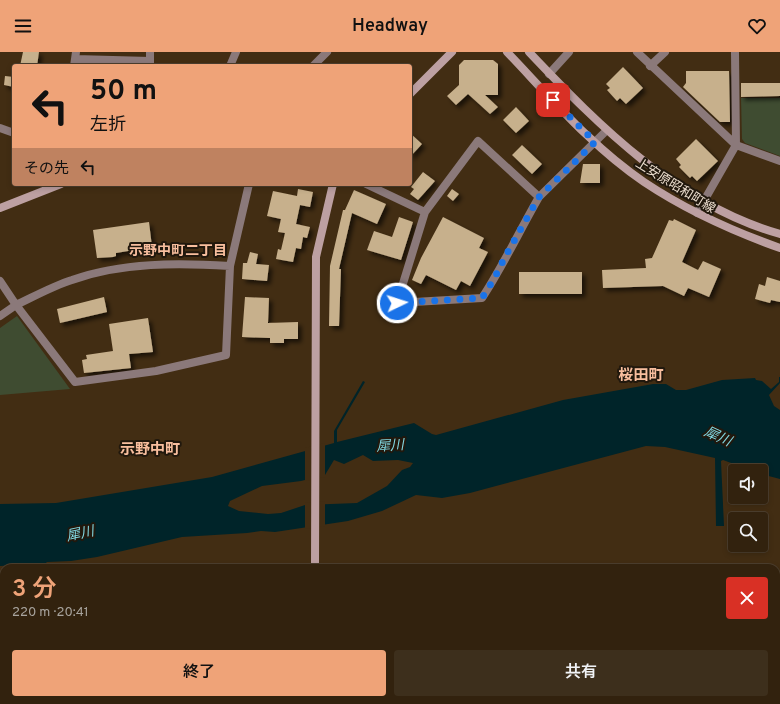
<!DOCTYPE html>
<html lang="ja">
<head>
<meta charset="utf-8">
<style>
  body { margin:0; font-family:Overpass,"Noto Sans JP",sans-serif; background:#3d2f1c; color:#f1f3f6; height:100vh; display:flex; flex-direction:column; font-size:15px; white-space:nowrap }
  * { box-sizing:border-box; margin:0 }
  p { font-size:13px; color:#a8a49e }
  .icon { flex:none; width:22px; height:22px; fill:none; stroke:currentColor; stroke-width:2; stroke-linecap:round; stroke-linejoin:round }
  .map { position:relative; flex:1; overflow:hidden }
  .side { position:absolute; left:0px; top:512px; width:780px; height:140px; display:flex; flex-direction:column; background:#32220e; border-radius:12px 12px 0 0; box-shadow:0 2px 6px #0003,0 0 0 1px #4d3f2e }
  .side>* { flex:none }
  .guide { position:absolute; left:12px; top:12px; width:400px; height:122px; border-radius:4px; box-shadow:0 2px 6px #0003,0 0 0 1px #4d3f2e; background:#efa378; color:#111; overflow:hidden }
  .fabs { position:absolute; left:728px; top:412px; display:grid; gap:8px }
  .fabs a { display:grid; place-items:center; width:40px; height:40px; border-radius:4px; background:#32220e; box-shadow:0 2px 6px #0003,0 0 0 1px #4d3f2e; font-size:20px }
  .pin { position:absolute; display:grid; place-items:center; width:34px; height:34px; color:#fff; margin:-17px; border-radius:8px; box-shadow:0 2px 6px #0006 }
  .me { position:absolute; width:44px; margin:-22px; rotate:86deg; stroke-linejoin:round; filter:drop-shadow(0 0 3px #0008) }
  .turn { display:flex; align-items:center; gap:14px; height:84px; padding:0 12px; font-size:18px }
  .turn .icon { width:52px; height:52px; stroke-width:2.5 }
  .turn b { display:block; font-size:28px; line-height:34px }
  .then { display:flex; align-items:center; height:38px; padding:0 12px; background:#0003; gap:8px; font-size:15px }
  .round { display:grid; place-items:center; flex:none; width:42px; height:42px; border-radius:4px; background:#3d2f1c }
  .overview { display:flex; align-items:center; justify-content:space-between; height:68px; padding:0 12px }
  h1 { font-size:24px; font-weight:600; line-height:30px; color:#efa378 }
  .action { display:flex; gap:8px; margin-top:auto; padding:8px 12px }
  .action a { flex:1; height:46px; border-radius:4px; background:#efa378; color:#111; font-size:16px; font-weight:600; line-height:46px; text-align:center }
  .action a+a { background:#3d2f1c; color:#f1f3f6 }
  header { display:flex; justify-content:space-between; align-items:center; height:52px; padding:0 12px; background:#efa378; color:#111; font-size:18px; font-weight:600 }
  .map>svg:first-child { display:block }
</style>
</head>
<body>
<header><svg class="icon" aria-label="menu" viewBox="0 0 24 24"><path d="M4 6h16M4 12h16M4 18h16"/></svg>Headway<svg class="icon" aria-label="heart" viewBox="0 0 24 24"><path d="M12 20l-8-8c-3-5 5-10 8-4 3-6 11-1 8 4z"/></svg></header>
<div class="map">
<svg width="780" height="652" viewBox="0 0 780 652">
  <defs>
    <filter id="shadow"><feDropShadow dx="3.5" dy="3.5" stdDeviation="2" flood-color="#0009"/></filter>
  </defs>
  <rect width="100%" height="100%" fill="#422d13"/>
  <path fill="#3f4c31" d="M741,46H780V104L745,91L742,87Z
    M17,264L70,337L0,343V276Z"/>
  <path fill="#002429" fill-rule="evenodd" d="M779,325H780V331L769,343L774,354L780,358V427L761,422V419H753L723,408L721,409L724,474H716L715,406L665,395L646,394L470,441L442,446L416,443L382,459L348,469L275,480L261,479L247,481L182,485L97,505L71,509L47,510L40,516H28L21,513L0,514V452L56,451L212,425L334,391V379L363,329L365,330L337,378V390L414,371L432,382L436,383L563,348L653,332H666L676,338H686L722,328L755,326L756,328L762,329L771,337L779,330ZM363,403L373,409L398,408L413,411L410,415L402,418L387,434L357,451L305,453L281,461L268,462L239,459L228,454L230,449L262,434L301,429L325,423L334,408L344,412Z"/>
  <path fill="#422d13" d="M325,391V425L305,429V396Z
    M325,449V474L305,477V451Z"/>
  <path fill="#c7b08c" filter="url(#shadow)" d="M23,0H39L37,14H20Z
    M464,8H493L498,12V43H485L498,55L490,62L468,42L456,53L447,44L459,33V13Z
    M623,15L643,36L626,52L620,46L617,49L607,38L610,36L606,32Z
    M686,19H729L730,70H720L683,35L686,31Z
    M5,24L14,25V35L4,33Z
    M741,31H780V44L741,45Z
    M516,55L529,69L516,81L503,68Z
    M410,81L422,92L410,105Z
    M696,87L718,109L697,129L692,124L690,126L679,115L681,113L676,107Z
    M522,93L542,112L532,122L512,103Z
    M583,112H600V131H580Z
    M423,120L435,129L418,148L410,142L414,137L411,135Z
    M298,137L313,140L310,155L300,153L296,172L310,175L307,186L303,185L301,197L296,196L293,210L276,207L278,197L281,198L285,181L278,180L281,167L267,164L273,139L297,144Z
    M452,137L459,142L453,149L447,144Z
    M354,138L386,152L377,172L352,161L339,217H341L339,274H329L330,214L343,158H345Z
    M399,165L413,170L401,208L367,198L374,179L392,185Z
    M443,165L484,186L479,196L488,200L470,234L461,229L456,238L426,223L421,232L412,228L421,206Z
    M674,167L696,178L682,210L698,218L703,209L721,217L709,245L688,236L684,244L663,234L603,236L602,218L646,216L645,207L652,206L669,168L673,169Z
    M149,170L152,195L116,201V204L113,205L97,206L93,178Z
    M250,200L258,202L256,212L269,213L267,229L242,227L243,211H247Z
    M519,220H582V242H519Z
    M767,225L780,229V250L771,248L770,251L755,247L759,232L765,234Z
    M104,245L107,260L60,271L57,257Z
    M245,245L269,246L268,271L298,270V287H284V291H270V286L242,285Z
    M148,266L153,300L129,302L131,316L84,321L82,308L87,307L86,303L113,299L109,272Z"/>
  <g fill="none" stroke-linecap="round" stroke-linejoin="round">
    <path stroke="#8b797a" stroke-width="8" d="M150,0V13
      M637,0L736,93L780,109
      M75,7L150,9
      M74,14L76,0
      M230,14L236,0
      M313,14L327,0
      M650,14L665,0
      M549,22L569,0
      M0,76L14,81
      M478,89L539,145C520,178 503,214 482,246L397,251L425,160Z
      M366,132L425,160
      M539,145L606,79
      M697,161L736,93L735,0
      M0,229L16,253C35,244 53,234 72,228C122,210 179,211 230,214
      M0,264L16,253L75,330L156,319L226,303L230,214L249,132
      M0,597L4,596
      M723,648L724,652
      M26,652V648
      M316,652V648"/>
    <path stroke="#bda0a2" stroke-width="8" d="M507,0C550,45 592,95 644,130C686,158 732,179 780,196
      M529,0C600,75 678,153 780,182
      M410,42L452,0
      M0,156L61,132
      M315,516L316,205L333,132"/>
  </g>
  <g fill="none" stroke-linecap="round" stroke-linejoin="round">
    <path stroke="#1a73e8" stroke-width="7" stroke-dasharray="0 12.6" d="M397,251L482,246L494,227L506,203L539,145L595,90L553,48"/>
  </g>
  <g text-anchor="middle" stroke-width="4" stroke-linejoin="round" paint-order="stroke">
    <g font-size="13" fill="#ebddce" stroke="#21180d">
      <text transform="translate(676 133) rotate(32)" y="5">上安原昭和町線</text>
    </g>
    <g font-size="14" font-weight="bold" fill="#f8be9e" stroke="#21180d">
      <text x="178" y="203">示野中町二丁目</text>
    </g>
    <g font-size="14" font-style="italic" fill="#82d8e2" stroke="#21180d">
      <text transform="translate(718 384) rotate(24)" y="5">犀川</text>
      <text transform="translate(390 393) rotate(-4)" y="5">犀川</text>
      <text transform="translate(80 481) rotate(-12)" y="5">犀川</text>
    </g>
    <g font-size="15" font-weight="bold" fill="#f8be9e" stroke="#21180d">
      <text x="641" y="328">桜田町</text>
      <text x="150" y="402">示野中町</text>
    </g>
  </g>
</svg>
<div class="fabs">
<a><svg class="icon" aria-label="sound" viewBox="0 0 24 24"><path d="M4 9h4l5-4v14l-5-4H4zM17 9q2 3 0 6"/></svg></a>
<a><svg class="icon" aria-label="search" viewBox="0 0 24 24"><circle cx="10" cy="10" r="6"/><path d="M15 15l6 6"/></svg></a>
</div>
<div class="pin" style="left:553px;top:48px;background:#d93025"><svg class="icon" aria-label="arrive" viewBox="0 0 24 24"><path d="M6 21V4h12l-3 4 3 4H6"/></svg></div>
<svg class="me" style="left:397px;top:251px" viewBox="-20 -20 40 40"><circle r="17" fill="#1a73e8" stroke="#fff" stroke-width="3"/><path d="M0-11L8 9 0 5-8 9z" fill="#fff"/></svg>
<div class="guide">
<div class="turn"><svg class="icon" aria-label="left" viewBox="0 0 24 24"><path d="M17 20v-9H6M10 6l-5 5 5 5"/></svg><div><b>50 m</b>左折</div></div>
<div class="then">その先<svg class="icon" aria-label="left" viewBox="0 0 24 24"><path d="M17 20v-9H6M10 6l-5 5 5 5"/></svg></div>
</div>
<section class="side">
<div class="overview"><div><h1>3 分</h1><p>220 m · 20:41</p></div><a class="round" style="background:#d93025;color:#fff"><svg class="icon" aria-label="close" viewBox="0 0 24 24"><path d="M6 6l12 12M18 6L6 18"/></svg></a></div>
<div class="action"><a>終了</a><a>共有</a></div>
</section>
</div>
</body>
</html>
